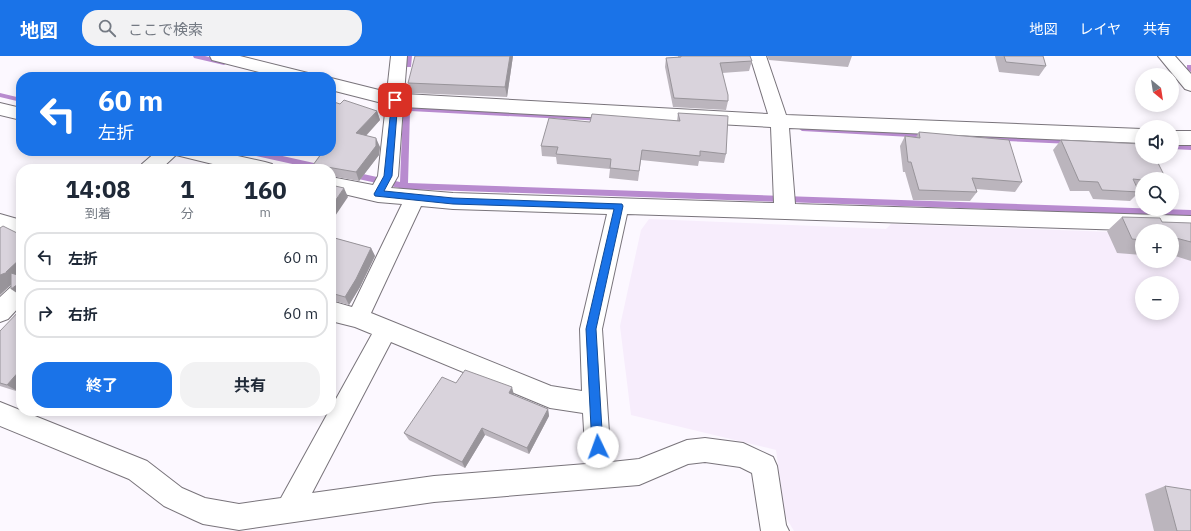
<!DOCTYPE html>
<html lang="ja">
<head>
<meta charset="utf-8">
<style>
  body { margin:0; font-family:"IBM Plex Sans","Noto Sans JP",sans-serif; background:#f2f2f3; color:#1f2937; height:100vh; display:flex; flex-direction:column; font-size:15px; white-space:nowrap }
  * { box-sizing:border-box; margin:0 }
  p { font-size:13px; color:#747a83 }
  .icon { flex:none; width:22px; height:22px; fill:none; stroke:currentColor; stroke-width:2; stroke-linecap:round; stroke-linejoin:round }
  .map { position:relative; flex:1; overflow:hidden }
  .side { position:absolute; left:16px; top:108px; width:320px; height:252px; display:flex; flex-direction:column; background:#fff; border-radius:16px; box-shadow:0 2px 10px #0003 }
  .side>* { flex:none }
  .top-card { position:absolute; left:16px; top:16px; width:320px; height:84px; border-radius:16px; box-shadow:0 2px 10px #0003; background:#1a73e8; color:#fff; overflow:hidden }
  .needle { width:26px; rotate:150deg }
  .controls { position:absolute; left:1135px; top:12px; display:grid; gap:8px }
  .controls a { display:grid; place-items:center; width:44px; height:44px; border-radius:50%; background:#fff; box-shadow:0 2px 10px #0003; font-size:20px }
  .pin { position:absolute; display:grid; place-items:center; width:34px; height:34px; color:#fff; margin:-17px; border-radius:8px; box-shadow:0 2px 6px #0006 }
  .me { position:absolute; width:44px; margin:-22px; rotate:357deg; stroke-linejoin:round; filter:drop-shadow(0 0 3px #0008) }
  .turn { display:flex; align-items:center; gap:14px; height:84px; padding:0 16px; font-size:18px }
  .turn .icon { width:52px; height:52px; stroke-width:2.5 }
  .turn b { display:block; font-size:28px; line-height:34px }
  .eta { display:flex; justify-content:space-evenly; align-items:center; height:68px; text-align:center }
  .eta b { font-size:24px; font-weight:700; line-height:28px }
  .button { display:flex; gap:8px; margin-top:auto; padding:8px 16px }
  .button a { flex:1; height:46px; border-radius:16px; background:#1a73e8; color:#fff; font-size:16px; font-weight:700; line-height:46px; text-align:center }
  .button a+a { background:#f2f2f3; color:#1f2937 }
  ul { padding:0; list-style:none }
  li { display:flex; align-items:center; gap:12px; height:50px; margin:0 8px 6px; padding:0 8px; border:2px solid #e0e1e3; border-radius:16px }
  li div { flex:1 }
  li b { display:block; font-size:15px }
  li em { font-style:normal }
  header { display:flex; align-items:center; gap:24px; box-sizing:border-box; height:56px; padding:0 20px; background:#1a73e8; color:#fff }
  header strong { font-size:19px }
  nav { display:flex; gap:22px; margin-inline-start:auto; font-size:14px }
  .search { width:280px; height:36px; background:#f2f2f3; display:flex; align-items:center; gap:10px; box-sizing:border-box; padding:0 14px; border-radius:16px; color:#747a83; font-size:15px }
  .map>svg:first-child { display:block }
</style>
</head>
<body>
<header>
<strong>地図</strong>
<div class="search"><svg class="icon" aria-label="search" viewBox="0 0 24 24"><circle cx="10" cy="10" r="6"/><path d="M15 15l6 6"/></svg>ここで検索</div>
<nav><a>地図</a><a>レイヤ</a><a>共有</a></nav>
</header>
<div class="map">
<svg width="1191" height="475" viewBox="0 0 1191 475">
  <rect width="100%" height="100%" fill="#fcf8ff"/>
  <path fill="#f7edfc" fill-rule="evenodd" d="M649,163L886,173L891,168L1142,177V205H1172V178L1191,179V475H794L785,460L776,394L631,359L620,270L641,174ZM1142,227H1172V257H1142Z"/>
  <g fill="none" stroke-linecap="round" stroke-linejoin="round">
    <path fill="#b88bcf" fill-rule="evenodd" d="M193,0H205L226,5L227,7L224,9L194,2Z
      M406,0H412L411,11H407Z
      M1187,9H1191V16L1187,13Z
      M0,37L21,42V46L0,41Z
      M390,46H393L403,48L407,46H410L411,50L603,59L607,62L603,65L410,55L408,127L1191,154V160L404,133L331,117V113H328L331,111L400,126L403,53L390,50Z
      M802,69L929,76L933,79L929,82L802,75L798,72Z
      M962,77L1071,82L1075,85L1071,88L962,83L958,80Z
      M1172,87L1191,88V94L1172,93Z
      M243,95H260L323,109L327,112L315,113L247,98Z"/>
    <g stroke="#79747b" stroke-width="2">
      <path id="street" d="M210,0H240L308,17L311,21H279L212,4Z
        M391,0H407L404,38L768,58L750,0H766L786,59L1142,73V87L789,72L795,148L1191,160V176L627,158L602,273L611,406L639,403L687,384L705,382L743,387L773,401L777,410L786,469L789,475H761L752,417L740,411L705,406L688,408L639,429L434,446L239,474L203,468L194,464L164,450L129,423L0,370V346L147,405L182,432L205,442L239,448L281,442L329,355H331V352L372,278L355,271L331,265V245L352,251L402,148L378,146L331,135V121L373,129L378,120L386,48L331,34V22L387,36ZM403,51L771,71L774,147L453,137L391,132L398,120ZM421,150L453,153L607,158L580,273L582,335L551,330L371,257ZM391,286L550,352L583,357L586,408L434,420L312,437Z
        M1158,0H1175L1191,18V35L1185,33Z
        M0,47L21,52V64L0,59Z
        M1172,75H1191V89H1172Z
        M157,95H215L265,106L272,108L275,113H233L176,99L161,113H139L142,108Z
        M0,158L21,164V180L0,174Z
        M21,226V249L8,263L0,266V241L13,229Z"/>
    </g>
    <use href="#street" fill="#fff" fill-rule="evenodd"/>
  </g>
  <path fill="#bbb5bd" d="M513,0L507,41L411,37L408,27Z
    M678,0H750L752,5L749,15L722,17L728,45L726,54L673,51L665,11L666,2L678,1Z
    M767,0H852L848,11L769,4Z
    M995,0H1043L1046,10L1039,20L999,16Z
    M340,48L377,55L380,64L366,80L380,91L379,99L359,125L331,120V113H310L319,100L317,96L331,95Z
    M678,57L726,98L724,107L699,105L698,110L641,104L638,125L609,122L610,113L557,108L556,101L542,100L541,90L590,66L677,65Z
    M919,76L1022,126L1015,136L976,133L977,136L970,145L913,144L905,116H903L900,90L905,80L916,81Z
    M1061,84L1142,123V134H1138L1139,136L1130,145L1093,143L1089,135H1070L1053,94Z
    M1122,161L1162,166L1191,167V205L1172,199V175H1142V199L1117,197L1107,175Z
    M331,181L371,192L375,200L360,231L349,249L331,244Z
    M0,275L19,336L0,330Z
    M456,327L514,339L548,353L549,360L529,398L485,379L465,412L409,384L404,377Z
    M1165,430L1191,475H1154L1145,438Z"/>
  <path fill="#98949a" d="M510,0H513L507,41L505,31Z
    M377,55L380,64L360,86L356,77Z
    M376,82L380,91L379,99L359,125L356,116Z
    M344,132L348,141L331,166V151Z
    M371,192L375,200L360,231L349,249L345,241Z
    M21,202V221L12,228L0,239V219Z
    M21,226V240L11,233Z
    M21,313V334L19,336L7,329Z
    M512,331L514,339L511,344L509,337Z
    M548,353L549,360L529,398L527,392Z
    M482,372L485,379L465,412L462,406Z"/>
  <path fill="#d9d3dc" stroke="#98949a" d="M415,0H510L505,31L408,27Z
    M681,0H750L752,5L720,7L728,39V45L674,42L666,2L681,1Z
    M1004,0H1043L1046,10L1006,6Z
    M344,44L377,55L356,77L376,82V90L356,116L327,111L325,113H310L322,97L317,96L318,95H331V45L340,48Z
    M678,57L728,60L726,98L700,95V100L642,94L639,115L610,112L611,103L556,98L558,91L541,90L549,62L590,66L592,58L680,65Z
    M919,76L1009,84L1022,126L972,122L977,136L919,134L911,106H908L905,80L920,82Z
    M1061,84L1142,88V101H1155L1166,123H1142V124L1133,123L1139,136L1102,134L1098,126L1079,125Z
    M331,129L344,132L331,151Z
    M1122,161L1160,162L1162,166L1191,167V186L1172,181V175H1142V184L1132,183Z
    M3,170L21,179V202L6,216H8L0,219V172Z
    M331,181L371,192L356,223L345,241L331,237Z
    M11,217L21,220V226L11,233Z
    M21,253V313L7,329L0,327V275Z
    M465,314L512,331L509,337L548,353L527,392L482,372L462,406L404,377L442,321L456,327Z
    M1165,430L1191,434V475H1177Z"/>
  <path fill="#1a73e8" stroke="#114b97" d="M392,42H395L398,44L392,120L384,135L453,142L622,148L623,150L596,273L603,391L601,394L598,396L594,394L592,391L586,273L614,153L453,148L375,140L374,138L384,120Z"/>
</svg>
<div class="controls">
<a><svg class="needle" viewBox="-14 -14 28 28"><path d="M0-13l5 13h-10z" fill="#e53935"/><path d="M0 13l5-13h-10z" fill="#747a83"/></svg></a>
<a><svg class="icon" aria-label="sound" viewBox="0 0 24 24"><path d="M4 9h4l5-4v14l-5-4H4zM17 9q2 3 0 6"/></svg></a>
<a><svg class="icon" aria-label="search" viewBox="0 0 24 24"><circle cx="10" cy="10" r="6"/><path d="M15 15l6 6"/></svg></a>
<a>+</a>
<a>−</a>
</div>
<div class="pin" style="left:395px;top:44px;background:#d93025"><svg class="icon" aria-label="arrive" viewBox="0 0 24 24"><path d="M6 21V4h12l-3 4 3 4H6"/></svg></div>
<svg class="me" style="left:598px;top:391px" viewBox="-20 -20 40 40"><circle r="19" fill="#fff"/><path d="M0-13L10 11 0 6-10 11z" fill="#1a73e8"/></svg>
<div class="top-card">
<div class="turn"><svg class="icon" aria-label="left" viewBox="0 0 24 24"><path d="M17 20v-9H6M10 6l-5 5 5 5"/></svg><div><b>60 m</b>左折</div></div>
</div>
<section class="side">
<div class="eta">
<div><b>14:08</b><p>到着</p></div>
<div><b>1</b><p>分</p></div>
<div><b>160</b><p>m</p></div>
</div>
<ul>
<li><svg class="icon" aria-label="left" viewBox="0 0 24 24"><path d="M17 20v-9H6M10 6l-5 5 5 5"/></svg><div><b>左折</b></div><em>60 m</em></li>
<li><svg class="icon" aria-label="right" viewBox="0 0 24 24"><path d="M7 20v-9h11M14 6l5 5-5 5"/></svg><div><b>右折</b></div><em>60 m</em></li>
</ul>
<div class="button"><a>終了</a><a>共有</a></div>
</section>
</div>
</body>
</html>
